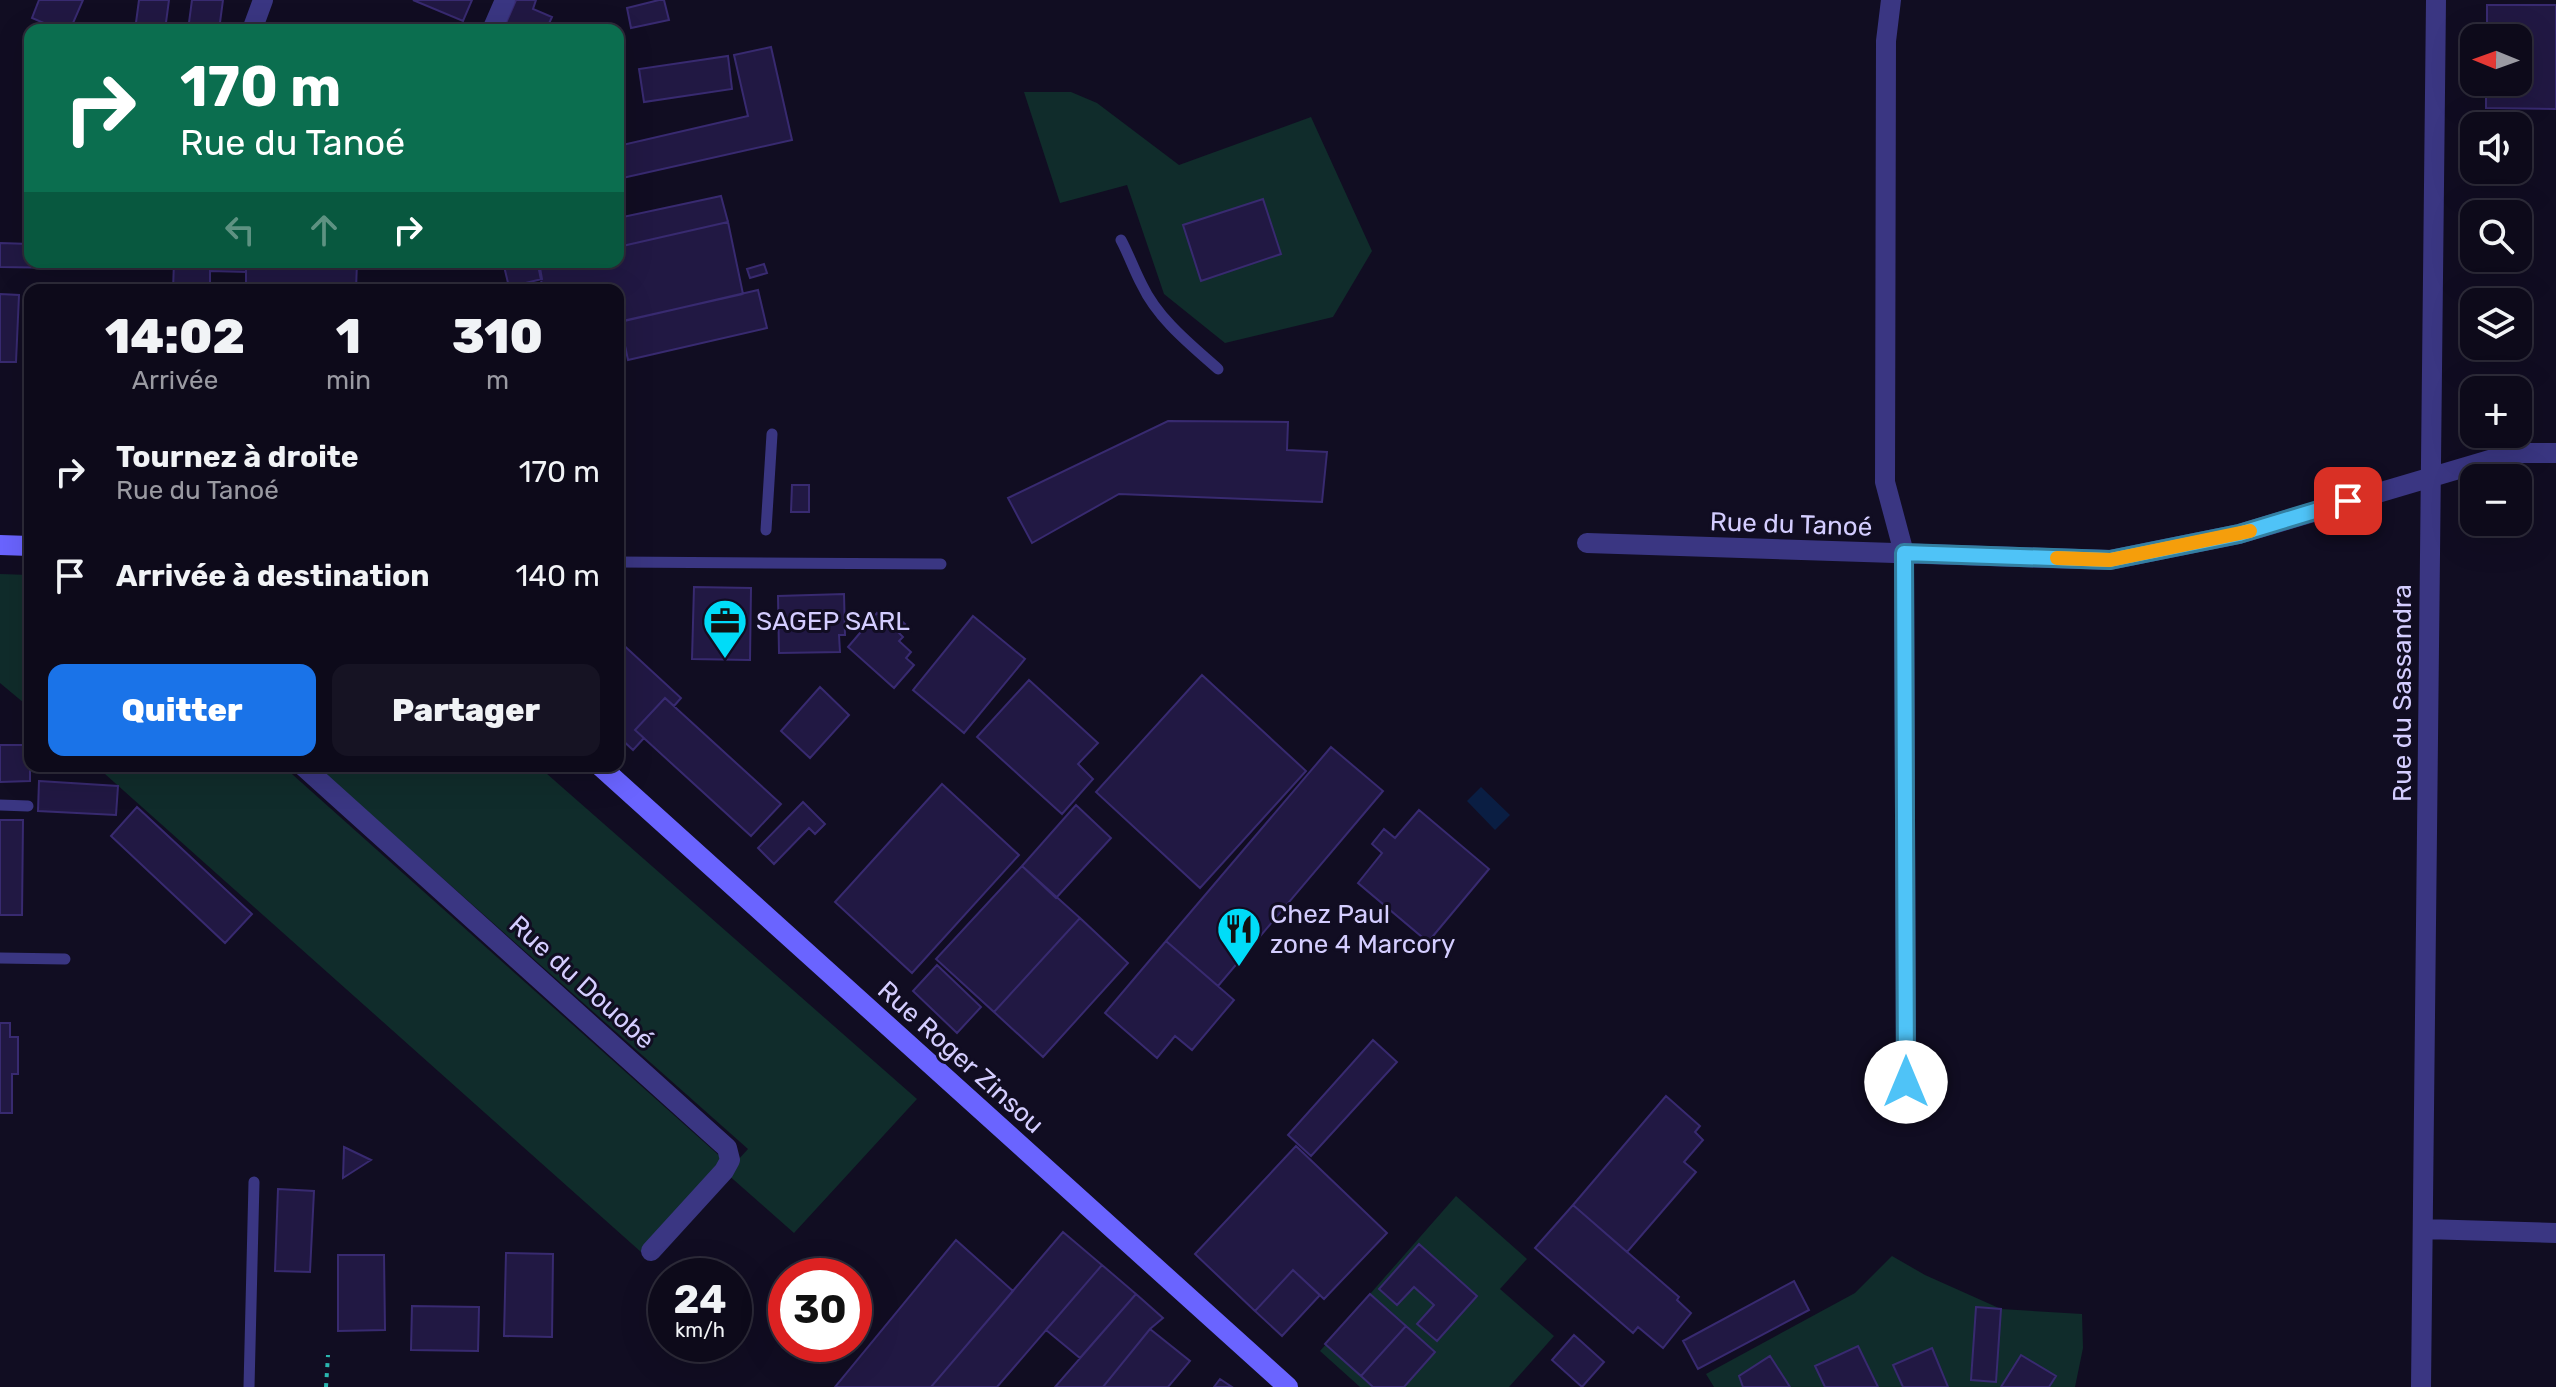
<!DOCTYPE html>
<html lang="fr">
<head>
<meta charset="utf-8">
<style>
  body { margin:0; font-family:Rubik,sans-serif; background:#161323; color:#f1f3f6; height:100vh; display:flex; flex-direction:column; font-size:30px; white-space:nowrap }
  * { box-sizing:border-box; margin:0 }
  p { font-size:26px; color:#9a9aa2 }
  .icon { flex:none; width:44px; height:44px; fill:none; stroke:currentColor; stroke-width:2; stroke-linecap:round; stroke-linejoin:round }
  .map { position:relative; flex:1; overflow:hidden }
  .details { position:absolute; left:24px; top:284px; width:600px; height:488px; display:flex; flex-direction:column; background:#0d0a1a; border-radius:16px; box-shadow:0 8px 32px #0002,0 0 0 2px #2d2b39 }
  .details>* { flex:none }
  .guide { position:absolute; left:24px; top:24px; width:600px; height:244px; border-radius:16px; box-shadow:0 8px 32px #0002,0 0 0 2px #2d2b39; background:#0b6e4f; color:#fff; overflow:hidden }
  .needle { width:52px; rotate:271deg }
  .buttons { position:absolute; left:2460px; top:24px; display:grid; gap:16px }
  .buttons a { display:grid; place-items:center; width:72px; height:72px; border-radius:16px; background:#0d0a1a; box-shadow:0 8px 32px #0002,0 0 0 2px #2d2b39; font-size:40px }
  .speed { position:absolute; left:648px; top:1258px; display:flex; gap:16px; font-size:40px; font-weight:700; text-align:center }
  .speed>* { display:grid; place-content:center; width:104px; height:104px; border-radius:50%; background:#0d0a1a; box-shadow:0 8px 32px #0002,0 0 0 2px #2d2b39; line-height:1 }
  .speed small { font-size:20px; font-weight:400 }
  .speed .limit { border:12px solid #d22; background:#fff; color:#111 }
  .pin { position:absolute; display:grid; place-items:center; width:68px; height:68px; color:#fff; margin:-34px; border-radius:16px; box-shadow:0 4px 12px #0006 }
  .me { position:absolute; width:88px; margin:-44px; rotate:0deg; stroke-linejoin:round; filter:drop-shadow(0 0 6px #0008) }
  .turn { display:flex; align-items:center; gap:28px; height:168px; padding:0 24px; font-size:36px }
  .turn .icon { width:104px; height:104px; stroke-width:2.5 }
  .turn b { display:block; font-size:56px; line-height:68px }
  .lanes { display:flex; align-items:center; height:76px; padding:0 24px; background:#0003; justify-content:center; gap:40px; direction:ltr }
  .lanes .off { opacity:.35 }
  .eta { display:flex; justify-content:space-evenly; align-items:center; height:136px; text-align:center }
  .eta b { font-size:48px; font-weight:800; line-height:56px }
  .button { display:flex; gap:16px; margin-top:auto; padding:16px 24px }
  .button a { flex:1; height:92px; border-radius:16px; background:#1a73e8; color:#fff; font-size:32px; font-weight:800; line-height:92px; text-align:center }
  .button a+a { background:#161323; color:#f1f3f6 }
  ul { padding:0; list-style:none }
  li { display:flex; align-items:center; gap:24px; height:104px; padding:0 24px }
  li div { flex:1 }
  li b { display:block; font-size:30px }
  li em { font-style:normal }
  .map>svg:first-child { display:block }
</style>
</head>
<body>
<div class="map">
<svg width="2556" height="1387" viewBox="0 0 2556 1387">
  <rect width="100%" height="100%" fill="#110d22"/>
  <path fill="#102c2b" d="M1024,92H1071L1097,103L1179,165L1311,117L1372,251L1333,317L1225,343L1164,294L1127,185L1060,203Z
    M0,574L30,575V708L0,683Z
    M96,766H283L723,1159L641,1252Z
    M316,766H538L917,1099L794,1233L726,1173L748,1149Z
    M1456,1196L1527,1259L1500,1289L1554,1336L1509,1387H1360L1320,1351Z
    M1892,1256L1925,1275L2001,1309L2082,1314L2083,1348L2075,1387H1714L1706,1374L1855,1293Z"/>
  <path fill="#0a1e43" d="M1481,787L1510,815L1495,830L1467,801Z"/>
  <path fill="#211843" stroke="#382a70" stroke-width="2" d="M39,0H83L70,30H60L32,18Z
    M139,0H169L165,30H135Z
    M192,0H223L219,30H188Z
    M413,0H472L463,21Z
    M516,0H536L533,9L552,17L546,30H503Z
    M659,0H664L669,20L631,28L627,8Z
    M2487,5H2556V109L2486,108V82H2518V38H2487Z
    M771,47L792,140L618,179V146L748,116L734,55Z
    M728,56L732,89L644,102L639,69Z
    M721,196L728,222L618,247V218Z
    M1263,199L1281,254L1201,281L1183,225Z
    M728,222L743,294L618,322V290H543L538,265L549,262H618V247Z
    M0,243L30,244V262H131V269L0,267Z
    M174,262H246V272L210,271V290H173Z
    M246,262H357L356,290H246Z
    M503,262H539L542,279L509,287Z
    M764,264L767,273L750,278L747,269Z
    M758,290L767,328L628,360L620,322Z
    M0,294L19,295L16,362H0Z
    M1168,421L1288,422L1287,450L1327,452L1322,502L1119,494L1032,543L1008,498Z
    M792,485H809V512H791Z
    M694,587L751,588L750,660L692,659Z
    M844,594L845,635H839L840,652L779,653L778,596Z
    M890,611L905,624L897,631L903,637L899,641L911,652L906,658L914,665L894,688L848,647L877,613L883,618Z
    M973,616L1025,659L964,733L913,690Z
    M618,640L681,698L674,706L665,698L635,730L644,738L633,750L618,736Z
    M1202,675L1306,771L1200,888L1096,792Z
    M1029,680L1098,743L1078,764L1093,779L1062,814L977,737Z
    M820,687L849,715L810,758L781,731Z
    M665,698L781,804L751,836L635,730Z
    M0,745H30V781L0,782Z
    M1331,747L1383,791L1218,986L1166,941Z
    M39,781L118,786L116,815L38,811Z
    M942,784L1019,855L912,973L835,902Z
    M803,802L825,824L815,834L809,828L774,864L758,848Z
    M1076,805L1111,838L1056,898L1022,866Z
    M137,807L252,914L225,943L111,836Z
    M1419,810L1489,869L1428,942L1358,883L1382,853L1372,844L1384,829L1395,838Z
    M0,820H23L22,915H0Z
    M1022,866L1080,918L994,1012L936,959Z
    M1080,918L1128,963L1043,1057L994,1012Z
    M1166,941L1234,1000L1192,1050L1175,1036L1157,1058L1105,1013Z
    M937,965L981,1007L957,1033L913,991Z
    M0,1023H10V1037H18V1074H12V1113H0Z
    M1373,1040L1397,1062L1311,1156L1288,1135Z
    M1666,1096L1700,1126L1695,1132L1703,1140L1684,1162L1696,1172L1627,1252L1573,1205Z
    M1296,1146L1387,1233L1324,1299L1293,1270L1255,1311L1195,1254Z
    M344,1147L371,1160L343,1178Z
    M278,1189L314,1191L310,1272L275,1271Z
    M1573,1205L1679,1297L1677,1300L1691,1313L1663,1348L1638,1327L1633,1333L1535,1248Z
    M1063,1232L1102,1265L997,1387H931Z
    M956,1240L1013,1291L931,1387H835Z
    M1419,1244L1477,1296L1437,1341L1417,1324L1434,1305L1414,1287L1397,1305L1379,1289Z
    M506,1253L553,1254L552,1337L504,1336Z
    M338,1255H384L385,1330L338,1331Z
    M1102,1265L1136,1294L1080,1358L1046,1330Z
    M1293,1270L1320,1295L1282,1336L1255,1311Z
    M1794,1281L1809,1310L1698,1369L1683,1341Z
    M1136,1294L1163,1318L1150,1329L1103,1387H1055Z
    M1370,1294L1406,1326L1361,1376L1325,1344Z
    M412,1306L479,1307L478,1351L411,1350Z
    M1976,1307L2001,1309L1996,1382L1971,1380Z
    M1406,1326L1435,1352L1404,1387H1373L1361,1376Z
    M1150,1329L1190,1361L1168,1387H1103Z
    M1574,1335L1604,1362L1582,1387L1552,1360Z
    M1858,1346L1878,1387H1825L1815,1366Z
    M1932,1348L1948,1387H1903L1893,1365Z
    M2021,1355L2056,1376L2049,1387H2001Z
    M1770,1356L1790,1387H1743L1739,1376Z
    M1220,1379L1232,1387H1214Z"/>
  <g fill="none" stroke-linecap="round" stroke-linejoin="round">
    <path stroke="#2bb6af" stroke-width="4" stroke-dasharray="4 6" stroke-linecap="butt" d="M326,1387L328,1355"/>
    <path stroke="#3a3682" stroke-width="11" d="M1121,240C1129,255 1134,270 1142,285C1158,319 1191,345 1218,369
      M766,530L772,434
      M618,562L941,564
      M0,805L28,806
      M0,958L65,959
      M249,1387L254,1182"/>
    <path stroke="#3a3682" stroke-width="20" d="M1891,0L1886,41L1885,482L1904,553L1906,1082
      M252,30L263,0
      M492,30L505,0
      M1587,543L2110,560L2239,534L2513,453H2556
      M303,766L727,1148L730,1160L724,1171L651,1251
      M2424,1229L2556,1233
      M2421,1387L2436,0"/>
    <path stroke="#6a64ff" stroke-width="20" d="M0,545L30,546
      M600,766L1288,1387"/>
  </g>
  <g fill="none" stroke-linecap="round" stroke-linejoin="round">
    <g stroke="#337fa1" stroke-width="20">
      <path id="route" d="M1906,1082L1904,553L2110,560L2239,534L2348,501"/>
    </g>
    <use href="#route" stroke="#4fc3f7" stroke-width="14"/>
    <path stroke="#f59e0b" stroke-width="14" d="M2057,558L2110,560L2250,531"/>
  </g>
  <defs>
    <g id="office-pin" transform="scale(2.3)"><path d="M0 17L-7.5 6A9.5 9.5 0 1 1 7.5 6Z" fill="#00dcf8" stroke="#110d22"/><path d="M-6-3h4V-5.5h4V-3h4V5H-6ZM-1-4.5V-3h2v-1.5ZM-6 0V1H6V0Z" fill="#111"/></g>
    <g id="restaurant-pin" transform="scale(2.3)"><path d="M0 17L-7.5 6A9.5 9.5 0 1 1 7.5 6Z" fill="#00dcf8" stroke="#110d22"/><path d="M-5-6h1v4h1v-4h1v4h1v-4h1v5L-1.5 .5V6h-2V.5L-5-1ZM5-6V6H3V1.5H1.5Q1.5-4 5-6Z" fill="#111"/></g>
  </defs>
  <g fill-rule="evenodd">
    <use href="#office-pin" x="725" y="621"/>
    <use href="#restaurant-pin" x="1239" y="929"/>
  </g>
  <g text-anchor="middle" stroke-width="6" stroke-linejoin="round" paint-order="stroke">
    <g font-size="26" fill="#d4cdff" stroke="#110d22">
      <text transform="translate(1791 524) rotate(2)" y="9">Rue du Tanoé</text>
      <text transform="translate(2402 693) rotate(-90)" y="9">Rue du Sassandra</text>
      <text transform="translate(582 982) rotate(42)" y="9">Rue du Douobé</text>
      <text transform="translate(961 1057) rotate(42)" y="9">Rue Roger Zinsou</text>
    </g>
    <g font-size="26" fill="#d4cdff" stroke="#110d22" text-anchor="start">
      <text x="756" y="630">SAGEP SARL</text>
      <text x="1270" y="923">Chez Paul<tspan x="1270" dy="30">zone 4 Marcory</tspan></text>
    </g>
  </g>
</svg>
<div class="buttons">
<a><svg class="needle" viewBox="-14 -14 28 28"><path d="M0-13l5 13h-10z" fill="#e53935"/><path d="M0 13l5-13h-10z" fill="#9a9aa2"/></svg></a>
<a><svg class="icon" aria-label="sound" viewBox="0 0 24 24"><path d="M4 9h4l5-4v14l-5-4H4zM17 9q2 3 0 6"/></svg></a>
<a><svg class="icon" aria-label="search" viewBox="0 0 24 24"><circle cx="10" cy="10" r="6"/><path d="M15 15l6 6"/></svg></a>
<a><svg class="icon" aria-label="layers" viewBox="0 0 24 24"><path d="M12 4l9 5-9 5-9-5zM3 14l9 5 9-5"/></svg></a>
<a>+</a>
<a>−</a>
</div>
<div class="speed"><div>24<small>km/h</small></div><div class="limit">30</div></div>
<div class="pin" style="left:2348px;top:501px;background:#d93025"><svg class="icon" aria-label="arrive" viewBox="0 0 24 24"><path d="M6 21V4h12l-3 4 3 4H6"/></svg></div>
<svg class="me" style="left:1906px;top:1082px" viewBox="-20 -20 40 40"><circle r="19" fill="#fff"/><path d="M0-13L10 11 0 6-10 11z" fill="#4fc3f7"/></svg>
<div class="guide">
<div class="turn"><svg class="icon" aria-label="right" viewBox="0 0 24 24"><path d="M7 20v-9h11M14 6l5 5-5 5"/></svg><div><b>170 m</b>Rue du Tanoé</div></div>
<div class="lanes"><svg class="icon off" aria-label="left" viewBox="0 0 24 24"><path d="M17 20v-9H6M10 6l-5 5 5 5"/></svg><svg class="icon off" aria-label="ahead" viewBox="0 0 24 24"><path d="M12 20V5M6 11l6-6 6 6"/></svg><svg class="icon" aria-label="right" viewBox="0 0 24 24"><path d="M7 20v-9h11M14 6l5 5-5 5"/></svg></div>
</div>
<section class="details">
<div class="eta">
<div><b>14:02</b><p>Arrivée</p></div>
<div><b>1</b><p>min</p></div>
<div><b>310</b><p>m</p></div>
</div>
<ul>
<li><svg class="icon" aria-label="right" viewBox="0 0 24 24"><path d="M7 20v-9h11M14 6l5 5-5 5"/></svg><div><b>Tournez à droite</b><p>Rue du Tanoé</p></div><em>170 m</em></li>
<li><svg class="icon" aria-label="arrive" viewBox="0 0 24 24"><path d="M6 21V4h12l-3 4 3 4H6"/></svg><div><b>Arrivée à destination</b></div><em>140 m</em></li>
</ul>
<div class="button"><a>Quitter</a><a>Partager</a></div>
</section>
</div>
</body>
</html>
